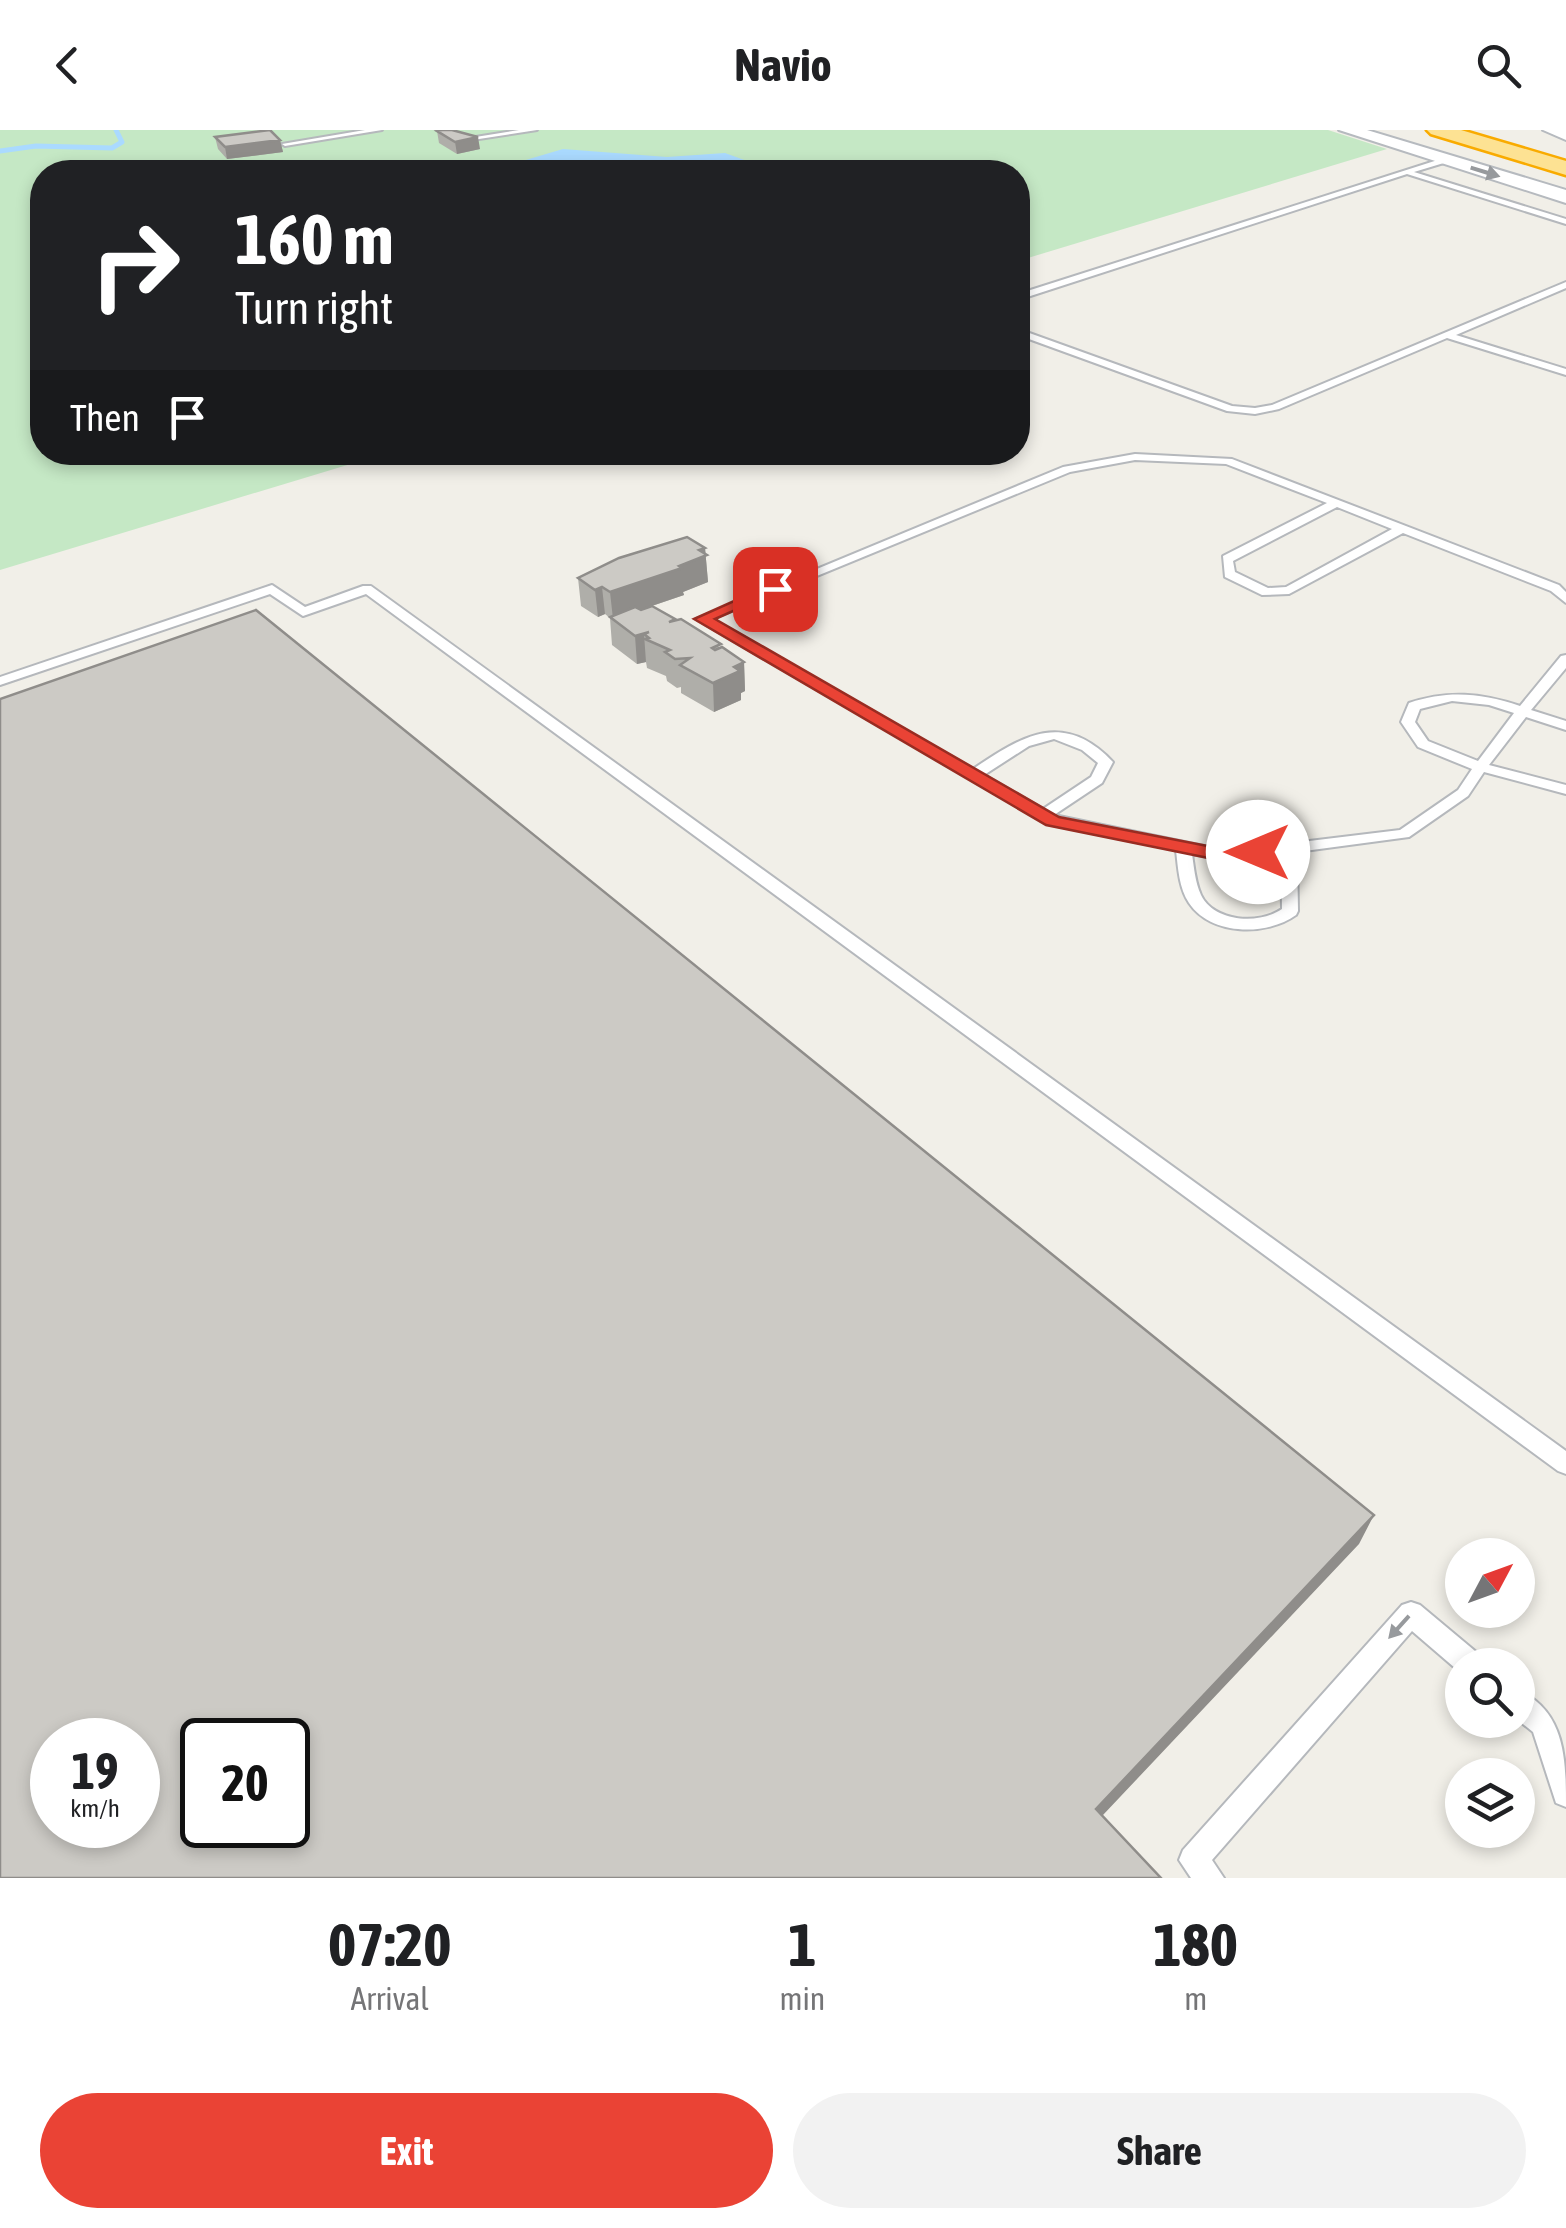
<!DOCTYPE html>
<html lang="en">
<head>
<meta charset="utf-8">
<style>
  body { margin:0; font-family:"Asap Condensed",sans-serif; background:#f2f2f2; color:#202124; height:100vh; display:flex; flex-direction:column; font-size:38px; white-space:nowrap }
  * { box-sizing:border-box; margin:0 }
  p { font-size:32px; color:#757577 }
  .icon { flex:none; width:55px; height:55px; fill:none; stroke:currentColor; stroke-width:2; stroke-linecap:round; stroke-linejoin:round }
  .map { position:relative; height:1748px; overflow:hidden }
  .details { display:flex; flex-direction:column; background:#fff; flex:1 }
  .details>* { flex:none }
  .top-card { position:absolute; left:30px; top:30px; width:1000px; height:305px; border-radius:40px; box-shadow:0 5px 15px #0003; background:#202124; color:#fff; overflow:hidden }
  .needle { width:65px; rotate:49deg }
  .fabs { position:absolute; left:1445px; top:1408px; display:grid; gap:20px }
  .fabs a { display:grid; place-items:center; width:90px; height:90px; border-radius:50%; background:#fff; box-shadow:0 5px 15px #0003; font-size:50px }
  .speed { position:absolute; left:30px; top:1588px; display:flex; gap:20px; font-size:50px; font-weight:700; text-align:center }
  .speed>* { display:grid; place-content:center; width:130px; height:130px; border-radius:50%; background:#fff; box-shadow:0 5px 15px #0003; line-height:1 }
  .speed small { font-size:25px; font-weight:400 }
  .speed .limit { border:5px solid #111; border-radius:15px; background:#fff; color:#111 }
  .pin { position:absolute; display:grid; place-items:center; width:85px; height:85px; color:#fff; margin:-42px; border-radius:20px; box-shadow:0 5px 15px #0006 }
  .me { position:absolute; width:110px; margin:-55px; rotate:270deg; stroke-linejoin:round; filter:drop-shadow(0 0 8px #0008) }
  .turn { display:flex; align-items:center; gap:35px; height:210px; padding:0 40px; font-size:45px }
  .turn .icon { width:130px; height:130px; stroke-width:2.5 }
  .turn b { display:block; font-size:70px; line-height:85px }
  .then { display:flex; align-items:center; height:95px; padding:0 40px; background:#0003; gap:20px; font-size:38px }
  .eta { display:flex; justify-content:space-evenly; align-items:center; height:170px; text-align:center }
  .eta b { font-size:60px; font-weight:700; line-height:70px }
  .button { display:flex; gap:20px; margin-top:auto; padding:20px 40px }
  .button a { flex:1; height:115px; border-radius:60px; background:#ea4335; color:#fff; font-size:40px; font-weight:700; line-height:115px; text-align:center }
  .button a+a { background:#f2f2f2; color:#202124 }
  header { display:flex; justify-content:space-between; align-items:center; height:130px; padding:0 40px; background:#fff; font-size:45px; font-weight:700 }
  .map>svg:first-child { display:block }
</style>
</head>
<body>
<header><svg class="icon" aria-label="back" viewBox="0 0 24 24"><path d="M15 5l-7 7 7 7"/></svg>Navio<svg class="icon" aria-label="search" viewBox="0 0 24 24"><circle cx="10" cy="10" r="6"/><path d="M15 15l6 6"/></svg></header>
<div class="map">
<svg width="1566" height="1748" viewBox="0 0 1566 1748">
  <rect width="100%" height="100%" fill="#f1efe8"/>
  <path fill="#c5e8c5" d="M0,0H1328L1387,19L1018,131V42H42V322L387,323L0,440Z"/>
  <path fill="#aadaff" d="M563,19L667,27L725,23L758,35L711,42H485Z"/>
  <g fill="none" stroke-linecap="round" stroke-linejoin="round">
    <path stroke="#aadaff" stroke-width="5" d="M0,21L36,16L112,18L122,12L116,0"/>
    <g stroke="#b5b8bc" stroke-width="4">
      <path id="service" d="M365,0H382L285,16L282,14Z
        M519,0H537L466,11L463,9Z
        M1444,28L1447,32L1414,42L1566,89V94L1407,44L1018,170V164Z
        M1566,152V158L1456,205L1566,239V245L1447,208L1279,279L1255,284L1227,281L1018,205V199L1021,200L1232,276L1255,278L1272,275Z
        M1135,324L1232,329L1559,455L1566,462V473L1551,461L1403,403L1289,464L1262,465L1225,447L1223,426L1327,373L1226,334L1135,330L1070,342L712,489L973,639C1023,605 1064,580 1113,632L1102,653L1054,685L1228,721L1400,700L1458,660L1472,639L1418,617L1401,592L1409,573C1448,560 1481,563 1520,576L1561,526L1566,525V538L1531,580L1566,591V600L1526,587L1489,635L1566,655V664L1484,642L1468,666L1409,707L1297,722L1298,781L1296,785C1267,806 1211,806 1189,773C1179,758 1178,738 1176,720L1048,694L696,489L1063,337ZM1337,377L1392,399L1286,457L1268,458L1235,442L1233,431ZM1452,571L1489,575L1514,583L1478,631L1428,611L1415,592L1420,579ZM1054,609L1082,620L1098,633L1091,647L1043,679L984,645L1029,616ZM1192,724L1228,731L1281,724L1282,779C1259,795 1214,792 1201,765C1195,752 1194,737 1192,724Z
        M272,455L305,477L363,456H371L1566,1321V1344L1558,1341L366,464L303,486L270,464L0,555V547Z
        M1411,1472L1420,1475L1481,1526L1485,1535H1462V1544L1412,1501L1212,1730L1224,1748H1191L1179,1730L1183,1720L1402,1475Z
        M1518,1560C1566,1581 1566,1631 1566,1677L1556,1673L1533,1602L1518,1590Z"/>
    </g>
    <g stroke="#b6babf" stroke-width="4">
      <path id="secondary" d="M1339,0H1367L1566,60V73Z
        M1543,0H1566V10Z"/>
    </g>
    <g stroke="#f9ab00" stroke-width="5">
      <path id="motorway" d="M1427,0H1461L1566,31V45L1431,4Z"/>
    </g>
    <use href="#service" fill="#fff" fill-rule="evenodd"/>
    <use href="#secondary" fill="#fff" fill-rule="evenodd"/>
    <use href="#motorway" fill="#fde293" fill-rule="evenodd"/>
  </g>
  <path fill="#afaea9" d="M437,1L480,19L457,24L439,13Z
    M215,7L280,10L283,22L227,29L218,19Z
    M705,418L708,452L683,462L684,465L652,476L744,532L745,561L741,563V570L714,582L681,563V557L677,558L667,551L666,546L647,538L646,532L637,534L612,515L610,488L605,484L598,487L581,476L578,448Z"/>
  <path fill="#8f8d8a" d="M478,7L480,19L457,24L455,12Z
    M280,10L283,22L227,29L225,17Z
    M705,418L708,452L683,462L684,465L613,489L610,462L679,436L699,420Z
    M602,457L605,484L598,487L595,460Z
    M649,502V508L644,504L646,532L637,534L635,506Z
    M744,532L745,561L741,563V570L714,582L713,553L734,537Z
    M1374,1385L1359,1414L1086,1703L1096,1679Z"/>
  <path fill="#cccac5" stroke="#8f8d8a" stroke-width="2.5" fill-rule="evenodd" d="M270,0L280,10L225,17L215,7Z
    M442,0H452L478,7L455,12L437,1Z
    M687,407L705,418L699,420L707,425L679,436L682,438L610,462L602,457L595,460L578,448L619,428Z
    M652,476L675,489L669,492L681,489L721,514L712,518L715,520L722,517L744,532L734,537L740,541L713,553L680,535L690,528L675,529L665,522L670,520L645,509L649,508L644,504L649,502L635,506L610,487L635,477L641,480Z
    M256,480L1374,1385L1096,1679L1161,1748H0V569ZM52,1610H138V1695H52ZM202,1610H288V1695H202Z"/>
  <defs><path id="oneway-solid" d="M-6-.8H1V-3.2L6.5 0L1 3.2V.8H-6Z" transform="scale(2.5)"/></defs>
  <g fill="#979a9d">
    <use href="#oneway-solid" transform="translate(1485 42) rotate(17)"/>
    <use href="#oneway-solid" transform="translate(1399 1497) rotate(132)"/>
  </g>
  <path fill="#ea4335" stroke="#982c22" stroke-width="2.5" d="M770,455L783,459L715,489L1059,687L1228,720L1258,716L1269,722L1258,729L1228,732L1046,695L694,489Z"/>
</svg>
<div class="fabs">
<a><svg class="needle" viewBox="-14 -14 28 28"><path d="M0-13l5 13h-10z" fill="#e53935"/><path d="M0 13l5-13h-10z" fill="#757577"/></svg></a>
<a><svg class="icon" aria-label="search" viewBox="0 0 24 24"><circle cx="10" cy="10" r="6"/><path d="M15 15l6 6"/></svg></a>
<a><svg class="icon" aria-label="layers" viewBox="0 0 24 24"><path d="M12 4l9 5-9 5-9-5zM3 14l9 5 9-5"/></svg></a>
</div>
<div class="speed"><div>19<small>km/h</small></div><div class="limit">20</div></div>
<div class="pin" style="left:775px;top:459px;background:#d93025"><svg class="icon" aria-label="arrive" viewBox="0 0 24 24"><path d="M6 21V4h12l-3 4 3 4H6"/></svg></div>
<svg class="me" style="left:1258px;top:722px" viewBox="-20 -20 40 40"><circle r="19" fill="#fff"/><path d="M0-13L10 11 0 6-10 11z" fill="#ea4335"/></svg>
<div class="top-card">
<div class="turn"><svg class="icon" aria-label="right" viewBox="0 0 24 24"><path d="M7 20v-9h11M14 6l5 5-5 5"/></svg><div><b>160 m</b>Turn right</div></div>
<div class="then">Then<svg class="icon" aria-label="arrive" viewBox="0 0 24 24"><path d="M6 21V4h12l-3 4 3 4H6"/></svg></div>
</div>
</div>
<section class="details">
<div class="eta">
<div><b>07:20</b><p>Arrival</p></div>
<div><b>1</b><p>min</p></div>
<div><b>180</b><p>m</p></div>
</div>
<div class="button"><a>Exit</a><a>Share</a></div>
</section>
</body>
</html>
